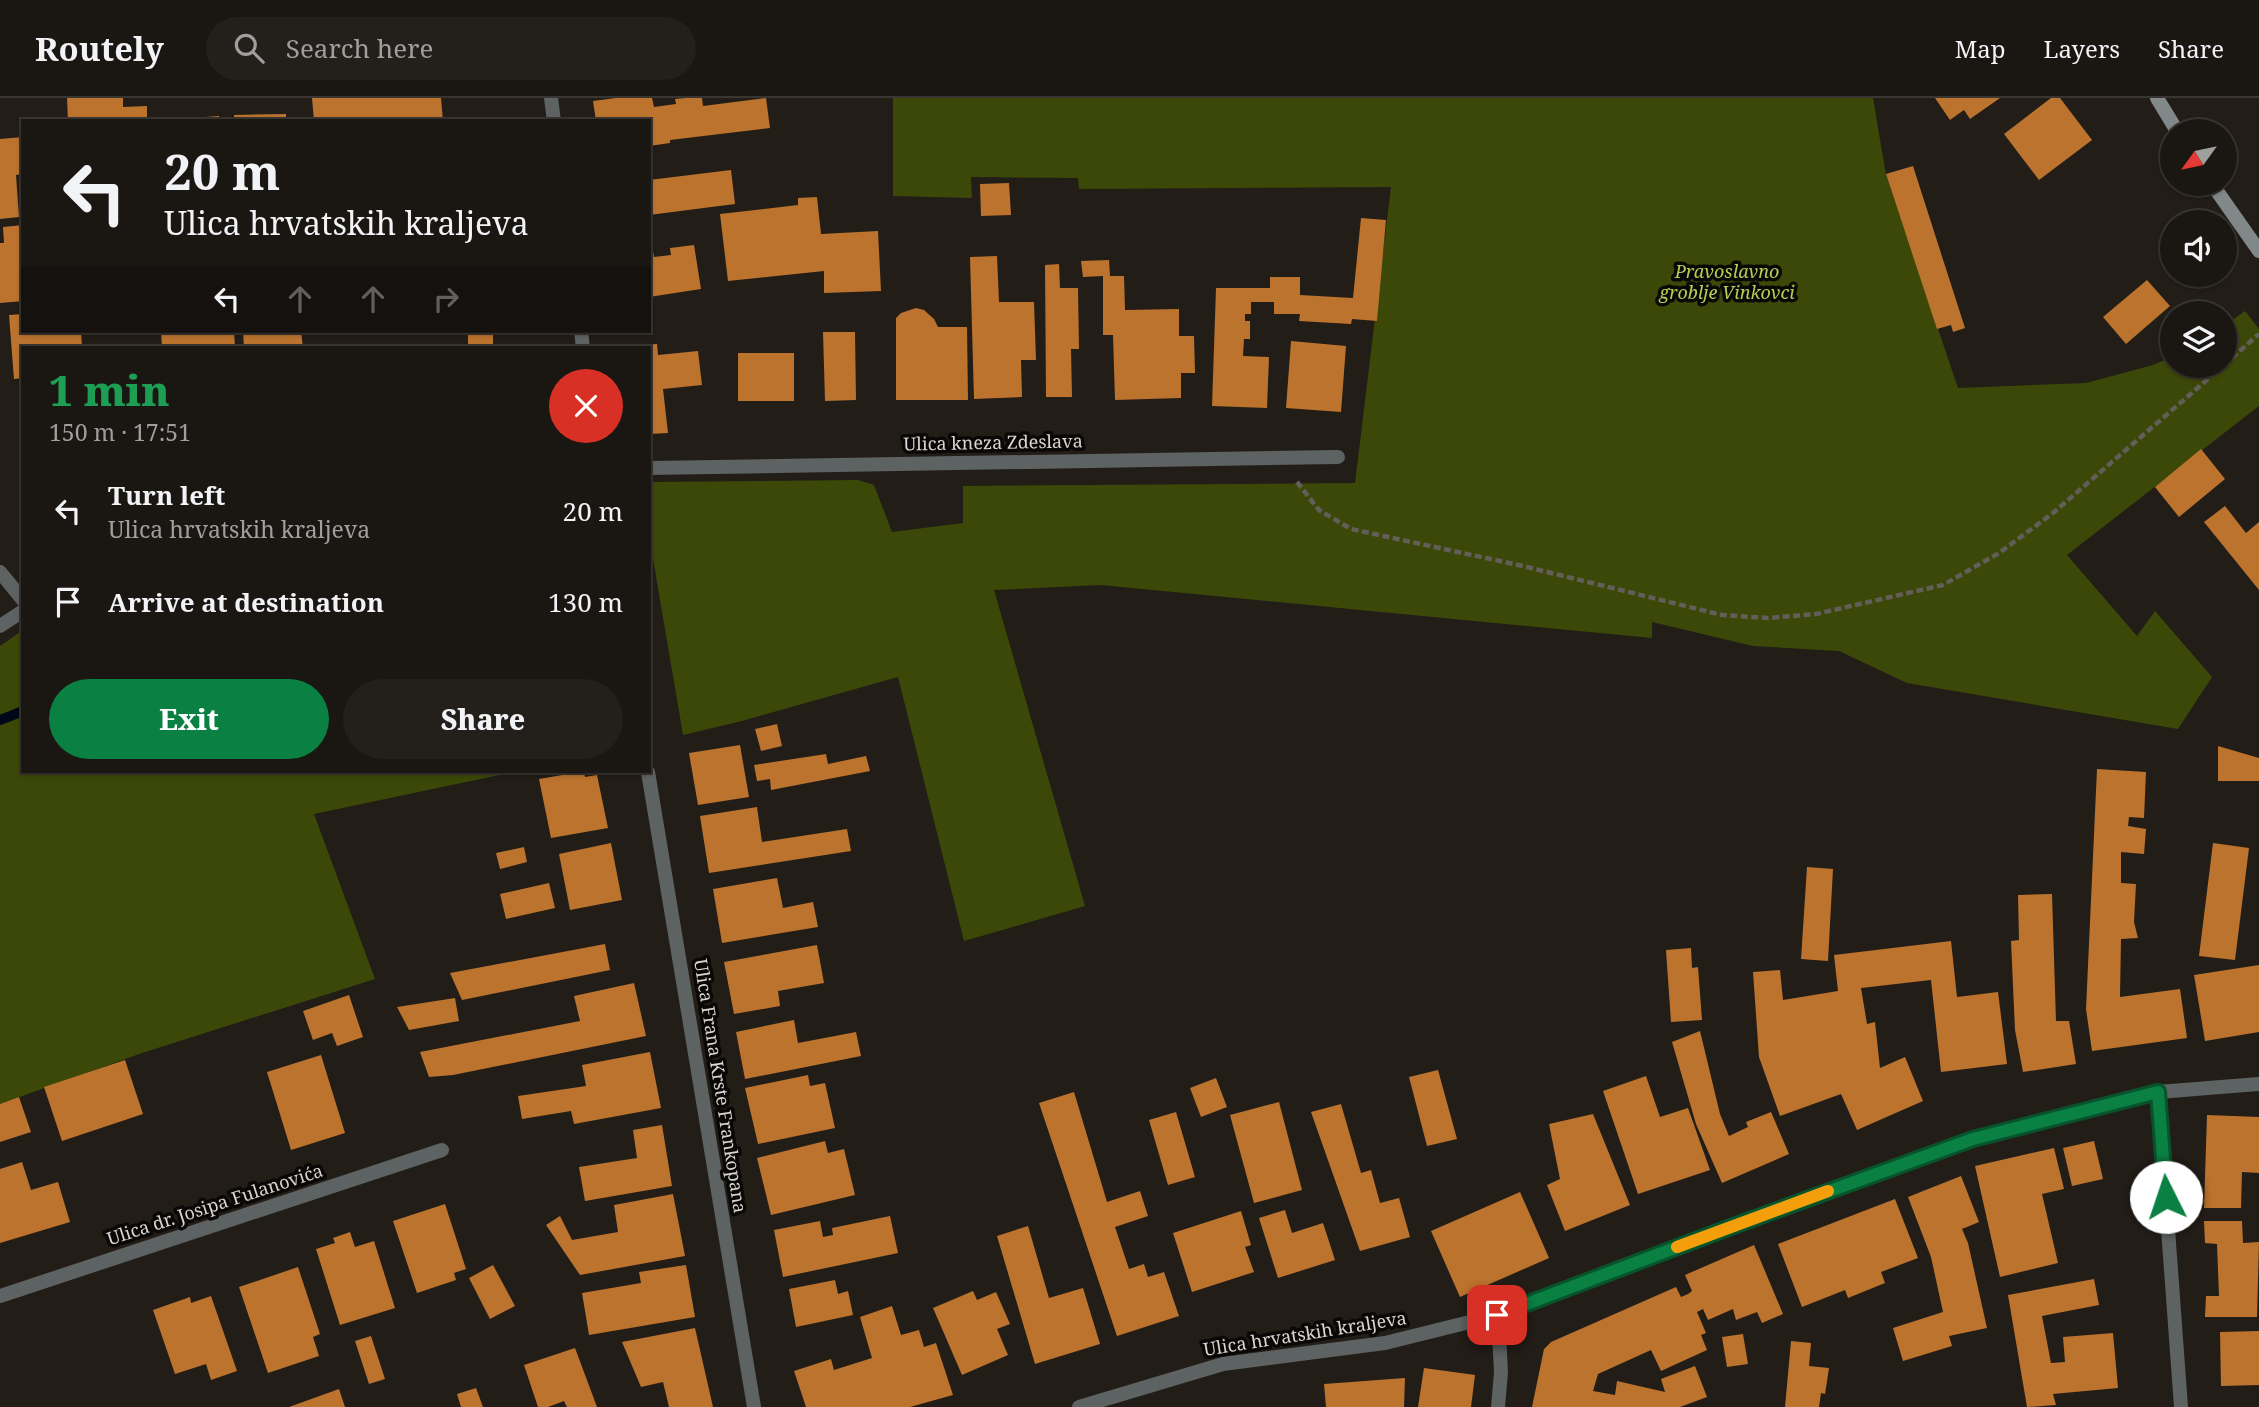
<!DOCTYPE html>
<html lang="en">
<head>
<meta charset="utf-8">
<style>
  body { margin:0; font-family:"Noto Serif",serif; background:#231f1b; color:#f1f3f6; height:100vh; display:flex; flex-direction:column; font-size:26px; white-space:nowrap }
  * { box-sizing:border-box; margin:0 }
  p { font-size:23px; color:#9f9f9f }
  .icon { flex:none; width:38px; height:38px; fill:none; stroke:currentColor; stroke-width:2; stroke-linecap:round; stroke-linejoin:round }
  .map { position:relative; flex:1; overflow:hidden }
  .drawer { position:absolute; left:21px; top:248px; width:630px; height:427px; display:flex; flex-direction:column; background:#1a1612; border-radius:0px; box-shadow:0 2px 5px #0004,0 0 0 2px #383532 }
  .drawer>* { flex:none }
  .hud { position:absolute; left:21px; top:21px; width:630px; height:214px; border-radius:0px; box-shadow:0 2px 5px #0004,0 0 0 2px #383532; background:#1a1612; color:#f1f3f6; overflow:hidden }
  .needle { width:46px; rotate:237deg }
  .buttons { position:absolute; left:2160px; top:21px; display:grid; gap:14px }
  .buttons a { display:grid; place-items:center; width:77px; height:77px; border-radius:50%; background:#1a1612; box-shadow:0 2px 5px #0004,0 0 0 2px #383532; font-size:35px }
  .pin { position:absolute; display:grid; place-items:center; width:60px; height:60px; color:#fff; margin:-30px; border-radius:14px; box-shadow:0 4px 10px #0006 }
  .me { position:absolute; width:77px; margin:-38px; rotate:356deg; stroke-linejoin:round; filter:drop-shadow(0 0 5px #0008) }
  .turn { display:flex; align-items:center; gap:24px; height:147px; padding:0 28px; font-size:32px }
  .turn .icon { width:91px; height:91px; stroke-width:2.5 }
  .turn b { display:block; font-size:49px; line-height:60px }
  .lanes { display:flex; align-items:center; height:66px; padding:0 28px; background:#0003; justify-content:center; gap:35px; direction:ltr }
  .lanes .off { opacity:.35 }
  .round { display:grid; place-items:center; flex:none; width:74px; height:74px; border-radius:37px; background:#231f1b }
  .head { display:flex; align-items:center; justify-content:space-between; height:119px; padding:0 28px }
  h1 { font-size:42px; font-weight:800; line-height:52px; color:#1e9e55 }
  .primary-button { display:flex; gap:14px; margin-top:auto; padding:14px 28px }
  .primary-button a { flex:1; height:80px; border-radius:42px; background:#0b8043; color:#fff; font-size:28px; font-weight:800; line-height:80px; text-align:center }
  .primary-button a+a { background:#231f1b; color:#f1f3f6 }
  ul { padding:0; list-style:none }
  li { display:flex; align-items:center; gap:21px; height:91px; padding:0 28px }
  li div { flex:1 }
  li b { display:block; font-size:26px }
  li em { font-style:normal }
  header { display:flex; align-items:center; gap:42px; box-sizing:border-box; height:98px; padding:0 35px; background:#1a1612; border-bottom:2px solid #383532 }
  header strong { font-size:33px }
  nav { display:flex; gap:38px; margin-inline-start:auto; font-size:24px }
  .search { width:490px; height:63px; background:#231f1b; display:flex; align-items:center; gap:18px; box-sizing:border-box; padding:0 24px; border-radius:38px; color:#9f9f9f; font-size:26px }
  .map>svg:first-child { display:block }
</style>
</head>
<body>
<header>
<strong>Routely</strong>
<div class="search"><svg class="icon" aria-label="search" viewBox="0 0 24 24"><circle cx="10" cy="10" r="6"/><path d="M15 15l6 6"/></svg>Search here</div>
<nav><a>Map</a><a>Layers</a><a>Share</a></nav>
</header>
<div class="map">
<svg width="2259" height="1309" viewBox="0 0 2259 1309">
  <rect width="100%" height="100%" fill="#231d18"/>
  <path fill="#3c4808" d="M893,0H1873L1886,77L1958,290L2086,285L2153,267L2172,259V268H2224V228L2245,213L2259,231V308L2067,457L2137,538L2155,513L2212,579L2178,631L1907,585L1839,553L1753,548L1652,524V540L1101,487L994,492L1085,808L964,843L898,579L742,623L683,637L649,437V384L858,382L874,387L892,434L963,425V388L1355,385L1391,89L1079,91L1078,80L971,79L972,100L893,98Z
    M23,532V674H514L314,716L375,881L142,955L0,1006V548Z"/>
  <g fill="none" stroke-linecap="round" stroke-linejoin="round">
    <path stroke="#00081a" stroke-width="10" d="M0,622L23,613"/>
  </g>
  <path fill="#bb732e" d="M67,0H123V9L147,8V23H68Z
    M312,0H441L443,23H314Z
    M616,0H652L654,9L676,6L675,1L686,0H702L703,8L766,0L770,30L670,42V45L649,48V23H596L593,3Z
    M1935,0H2000L1970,21L1964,12L1950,22Z
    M2051,0H2060L2092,42L2039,82L2004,36Z
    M286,16V23H234V17Z
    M219,18V23H178V21Z
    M23,39V76L16,77L19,119L0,121V41Z
    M1913,68L1965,230L1953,234L1951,227L1937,231L1886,76Z
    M731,72L735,106L649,117V82Z
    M1009,85L1011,117L981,118L980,86Z
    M817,99L821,136L878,133L881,193L824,195V173L728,183L720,116L798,107V100Z
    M1361,120L1386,122L1377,223L1352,221L1351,226L1299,223L1300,216H1274V204H1251V216H1245V223H1250V241H1244L1243,258L1269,259L1267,310L1212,308L1216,190H1270V179H1300V197L1353,200Z
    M23,127V203L0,205V145H4L3,129Z
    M694,147L701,191L649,199V148H652L654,159L671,157L670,150Z
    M997,158L999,204H1034L1036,262H1021L1022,299L974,301L970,159Z
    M1109,162L1110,178H1124L1125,212L1179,211V238H1194L1195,275H1181V300L1115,302L1113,237H1103V178L1083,179L1081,163Z
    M1059,166L1060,190H1078L1079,251H1071L1072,299H1046L1045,167Z
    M2147,182L2170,208L2126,246L2103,219Z
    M916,210L924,212L934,221L938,229H967L968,302H896V220L901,215Z
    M23,216V233H81L82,250H23V280L14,281L9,217Z
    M161,233H234L235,250H162Z
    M243,233H301L303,250H244Z
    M468,233H493V250H468Z
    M823,234H855L856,302L825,303Z
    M1291,243L1346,248L1341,314L1286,310Z
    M657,246L658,257L698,253L702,287L663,291L668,335L649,336V250H629V248Z
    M738,255H794V303H738Z
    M2201,351L2225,381L2179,419L2155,389Z
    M2225,408L2246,435L2259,424V492L2204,424Z
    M777,626L782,648L761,653L755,631Z
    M740,647L749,699L698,707L689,655Z
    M2218,648L2259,660V683H2218Z
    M826,656L828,666L866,658L870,673L771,692L770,681L757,683L754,667Z
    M2097,671L2146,674L2144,720L2129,719L2128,728L2146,731L2144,756L2121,754V785L2136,786L2134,824L2138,840L2121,841L2120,899L2180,891L2187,940L2092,953L2086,911Z
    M580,674H584L585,679L597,677L608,730L551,740L539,681Z
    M757,709L762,744L847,731L851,753L709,775L700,718Z
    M611,745L622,802L570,812L559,756Z
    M2213,745L2249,750L2235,862L2199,858Z
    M524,749L527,764L500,771L496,755Z
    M1807,769L1833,771L1828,863L1801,861Z
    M777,780L783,810L813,804L818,829L722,845L713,791Z
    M549,785L555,810L506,821L500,796Z
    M2052,796L2056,923H2069L2076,966L2023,974L2015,932L2011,843L2019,842L2018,797Z
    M1951,843L1957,899L1998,894L2007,966L1941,974L1931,882L1861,890L1867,926L1875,924L1880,970L1905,959L1923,1003L1857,1032L1841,996L1780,1018L1759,959L1753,874L1780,872L1783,902L1838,893L1834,857Z
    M605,846L610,872L462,902L450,875Z
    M817,847L824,885L778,893L780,908L734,916L724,864Z
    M1691,850L1692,870L1698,869L1702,922L1671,924L1666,852Z
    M2259,867V934L2205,943L2194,877Z
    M634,885L646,938L453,977L429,979L420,954L580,923L574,898Z
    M349,897L363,939L337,948L332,935L313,942L303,913Z
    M455,900L459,923L409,932L397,909Z
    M794,922L798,945L856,934L861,958L745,981L736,934Z
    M1700,933L1720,1016L1729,1038L1748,1029L1746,1024L1771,1014L1789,1056L1722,1085L1696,1026L1672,944Z
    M650,954L661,1010L574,1026L571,1013L522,1021L518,998L586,988L582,967Z
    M321,957L345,1035L291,1052L267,974Z
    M125,962L143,1016L62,1043L44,989Z
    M1438,972L1457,1041L1427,1048L1409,979Z
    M808,977L810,988L825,985L835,1030L758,1046L745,990Z
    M1646,978L1660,1019L1688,1010L1710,1072L1638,1096L1603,993Z
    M1216,980L1227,1009L1201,1019L1190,990Z
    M1074,994L1107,1104L1140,1093L1148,1118L1115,1129L1129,1171L1144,1166L1148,1179L1164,1174L1179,1218L1117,1238L1039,1005Z
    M19,999L31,1034L0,1044V1006Z
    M1279,1004L1302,1092L1254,1105L1230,1017Z
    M1341,1006L1361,1075L1371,1072L1380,1105L1399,1100L1410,1139L1360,1153L1311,1014Z
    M1176,1014L1195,1079L1168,1087L1149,1022Z
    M1593,1016L1630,1107L1565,1133L1547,1087L1560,1081L1549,1026Z
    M2207,1017L2259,1019V1075L2242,1074L2241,1110H2204Z
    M662,1027L672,1088L585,1103L579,1069L637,1060L633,1032Z
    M825,1043L828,1055L844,1051L855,1097L771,1117L757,1060Z
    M2094,1043L2103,1081L2072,1088L2063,1050Z
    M2054,1050L2064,1091L2042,1096L2058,1165L2000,1179L1975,1068Z
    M22,1064L31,1092L58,1084L70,1124L0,1145V1071Z
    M1961,1078L1979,1124L1962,1131L1968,1145L1987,1230L1949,1238L1952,1248L1903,1263L1893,1230L1943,1214L1931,1159L1908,1099Z
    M1520,1094L1549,1160L1460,1199L1431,1133Z
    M673,1096L685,1158L580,1177L546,1127L560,1118L572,1142L618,1134L614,1107Z
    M1895,1101L1918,1160L1881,1174L1885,1185L1848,1200L1845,1192L1802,1209L1778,1146Z
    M445,1106L466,1171L454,1175L456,1182L417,1195L393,1123Z
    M1285,1112L1292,1135L1323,1125L1335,1162L1278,1180L1259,1120Z
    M1241,1113L1251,1147L1245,1149L1254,1174L1192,1194L1173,1135Z
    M890,1118L898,1155L783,1179L774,1132L820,1123L823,1139L833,1137L832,1130Z
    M2204,1123H2242L2243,1145L2259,1144L2257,1219H2205L2206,1198H2219L2217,1146L2205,1145Z
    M1028,1128L1049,1200L1083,1190L1100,1246L1035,1266L997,1138Z
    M350,1134L355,1149L374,1143L395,1210L340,1227L316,1151L335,1145L333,1140Z
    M1754,1147L1783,1216L1762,1225L1757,1214L1736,1222L1733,1211L1708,1222L1703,1211L1697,1214L1706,1235L1701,1237L1707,1252L1661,1273L1651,1252L1598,1276L1593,1293L1615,1297L1617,1283L1665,1294L1661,1281L1695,1268L1707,1299L1680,1309H1532L1544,1251L1551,1244L1676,1189L1681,1199L1688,1196L1692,1193L1685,1177Z
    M493,1167L515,1208L490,1221L469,1180Z
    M686,1167L695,1219L589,1237L582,1195L641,1185L639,1174Z
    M298,1169L320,1236L313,1239L319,1258L268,1275L239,1189Z
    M2094,1181L2099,1207L2042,1218L2051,1265L2065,1264L2063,1239L2113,1235L2118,1290L2053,1296L2056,1307L2027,1309L2008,1197Z
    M835,1182L838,1196L848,1193L853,1217L796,1229L789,1191Z
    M973,1193L977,1202L996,1194L1010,1226L997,1231L1008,1257L962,1277L933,1210Z
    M211,1198L237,1273L211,1282L206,1266L175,1276L153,1212L190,1199L191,1205Z
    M892,1208L901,1237L919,1232L924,1249L936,1245L953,1297L910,1309H806L794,1273L831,1261L834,1272L872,1260L860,1219Z
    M695,1230L713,1309H669L663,1284L641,1289L622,1244Z
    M2259,1233V1287L2221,1288L2220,1234Z
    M1743,1236L1748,1266L1727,1269L1722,1239Z
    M371,1238L385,1281L369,1286L355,1243Z
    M1791,1243L1811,1245L1809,1268L1829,1270L1825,1296L1821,1295L1819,1309H1785Z
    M575,1250L597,1309H567L564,1303L548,1309H538L524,1267Z
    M1424,1270L1475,1277L1471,1309H1418Z
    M1405,1280L1404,1309H1326L1324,1286Z
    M476,1290L483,1309H461L457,1296Z
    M339,1291L345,1309H289Z"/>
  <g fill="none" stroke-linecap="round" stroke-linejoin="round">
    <path stroke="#645e5a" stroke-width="4.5" stroke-dasharray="7 3.5" stroke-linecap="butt" d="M2224,267L2259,236
      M1297,384L1319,412L1351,431L1523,468L1722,517L1768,520L1816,516L1943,487L1999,455L2053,415L2223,268"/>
    <path stroke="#5d6262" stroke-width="14" d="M551,0L554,23
      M581,233L583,250
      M649,370L1338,359
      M0,474L23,502
      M0,528L23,513
      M648,674L754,1309
      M2158,994L2181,1309
      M0,1198L442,1052
      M1498,1217L1501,1274L1498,1309
      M1079,1309L1223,1266L1385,1245L1498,1217L1744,1124L1973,1040L2158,994L2259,986"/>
    <path stroke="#81888a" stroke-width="14" d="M2157,0L2177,33
      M2212,86L2259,153"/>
  </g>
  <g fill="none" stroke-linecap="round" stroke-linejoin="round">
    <g stroke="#07532c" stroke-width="18">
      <path id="route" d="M1497,1217L1744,1124L1973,1041L2158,994L2166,1099"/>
    </g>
    <use href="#route" stroke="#0b8043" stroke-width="12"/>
    <path stroke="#f59e0b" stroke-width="12" d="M1677,1149L1828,1093"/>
  </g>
  <g text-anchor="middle" stroke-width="7" stroke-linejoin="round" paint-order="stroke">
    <g font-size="18" font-style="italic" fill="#b4cf54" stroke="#0a0806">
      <text x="1727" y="180">Pravoslavno<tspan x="1727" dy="21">groblje Vinkovci</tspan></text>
    </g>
    <g font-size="18" fill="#d9d5d1" stroke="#0a0806">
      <text transform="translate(993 345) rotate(-1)" y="6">Ulica kneza Zdeslava</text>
      <text transform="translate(720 988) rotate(81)" y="6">Ulica Frana Krste Frankopana</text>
      <text transform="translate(215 1107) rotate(-18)" y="6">Ulica dr. Josipa Fulanovića</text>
      <text transform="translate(1305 1236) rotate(-9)" y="6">Ulica hrvatskih kraljeva</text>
    </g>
  </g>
</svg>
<div class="buttons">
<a><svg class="needle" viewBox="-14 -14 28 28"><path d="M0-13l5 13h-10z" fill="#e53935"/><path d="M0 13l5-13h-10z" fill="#9f9f9f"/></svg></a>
<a><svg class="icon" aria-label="sound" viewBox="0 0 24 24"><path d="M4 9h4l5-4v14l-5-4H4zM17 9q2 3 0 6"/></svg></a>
<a><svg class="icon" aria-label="layers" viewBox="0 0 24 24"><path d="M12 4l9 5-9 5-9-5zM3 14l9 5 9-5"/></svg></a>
</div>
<div class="pin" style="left:1497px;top:1217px;background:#d93025"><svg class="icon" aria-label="arrive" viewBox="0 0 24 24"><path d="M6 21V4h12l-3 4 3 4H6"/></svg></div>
<svg class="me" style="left:2166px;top:1099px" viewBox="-20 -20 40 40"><circle r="19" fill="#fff"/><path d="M0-13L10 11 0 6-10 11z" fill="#0b8043"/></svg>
<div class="hud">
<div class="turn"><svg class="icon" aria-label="left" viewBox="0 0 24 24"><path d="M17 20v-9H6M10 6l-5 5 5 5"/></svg><div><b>20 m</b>Ulica hrvatskih kraljeva</div></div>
<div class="lanes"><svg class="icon" aria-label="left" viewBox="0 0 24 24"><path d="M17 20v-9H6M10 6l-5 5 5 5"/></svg><svg class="icon off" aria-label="ahead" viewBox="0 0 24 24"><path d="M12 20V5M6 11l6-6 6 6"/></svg><svg class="icon off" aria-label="ahead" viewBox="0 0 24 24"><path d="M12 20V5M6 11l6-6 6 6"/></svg><svg class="icon off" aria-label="right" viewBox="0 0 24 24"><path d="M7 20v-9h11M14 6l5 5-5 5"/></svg></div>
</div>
<section class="drawer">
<div class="head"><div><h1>1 min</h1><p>150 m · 17:51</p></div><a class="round" style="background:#d93025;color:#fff"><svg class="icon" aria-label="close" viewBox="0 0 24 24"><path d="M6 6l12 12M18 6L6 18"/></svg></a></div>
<ul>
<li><svg class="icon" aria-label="left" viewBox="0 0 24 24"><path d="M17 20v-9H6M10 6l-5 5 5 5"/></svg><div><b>Turn left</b><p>Ulica hrvatskih kraljeva</p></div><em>20 m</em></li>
<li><svg class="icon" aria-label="arrive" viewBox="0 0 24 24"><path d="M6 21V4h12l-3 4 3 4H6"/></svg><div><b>Arrive at destination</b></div><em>130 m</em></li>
</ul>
<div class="primary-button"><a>Exit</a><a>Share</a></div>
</section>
</div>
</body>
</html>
